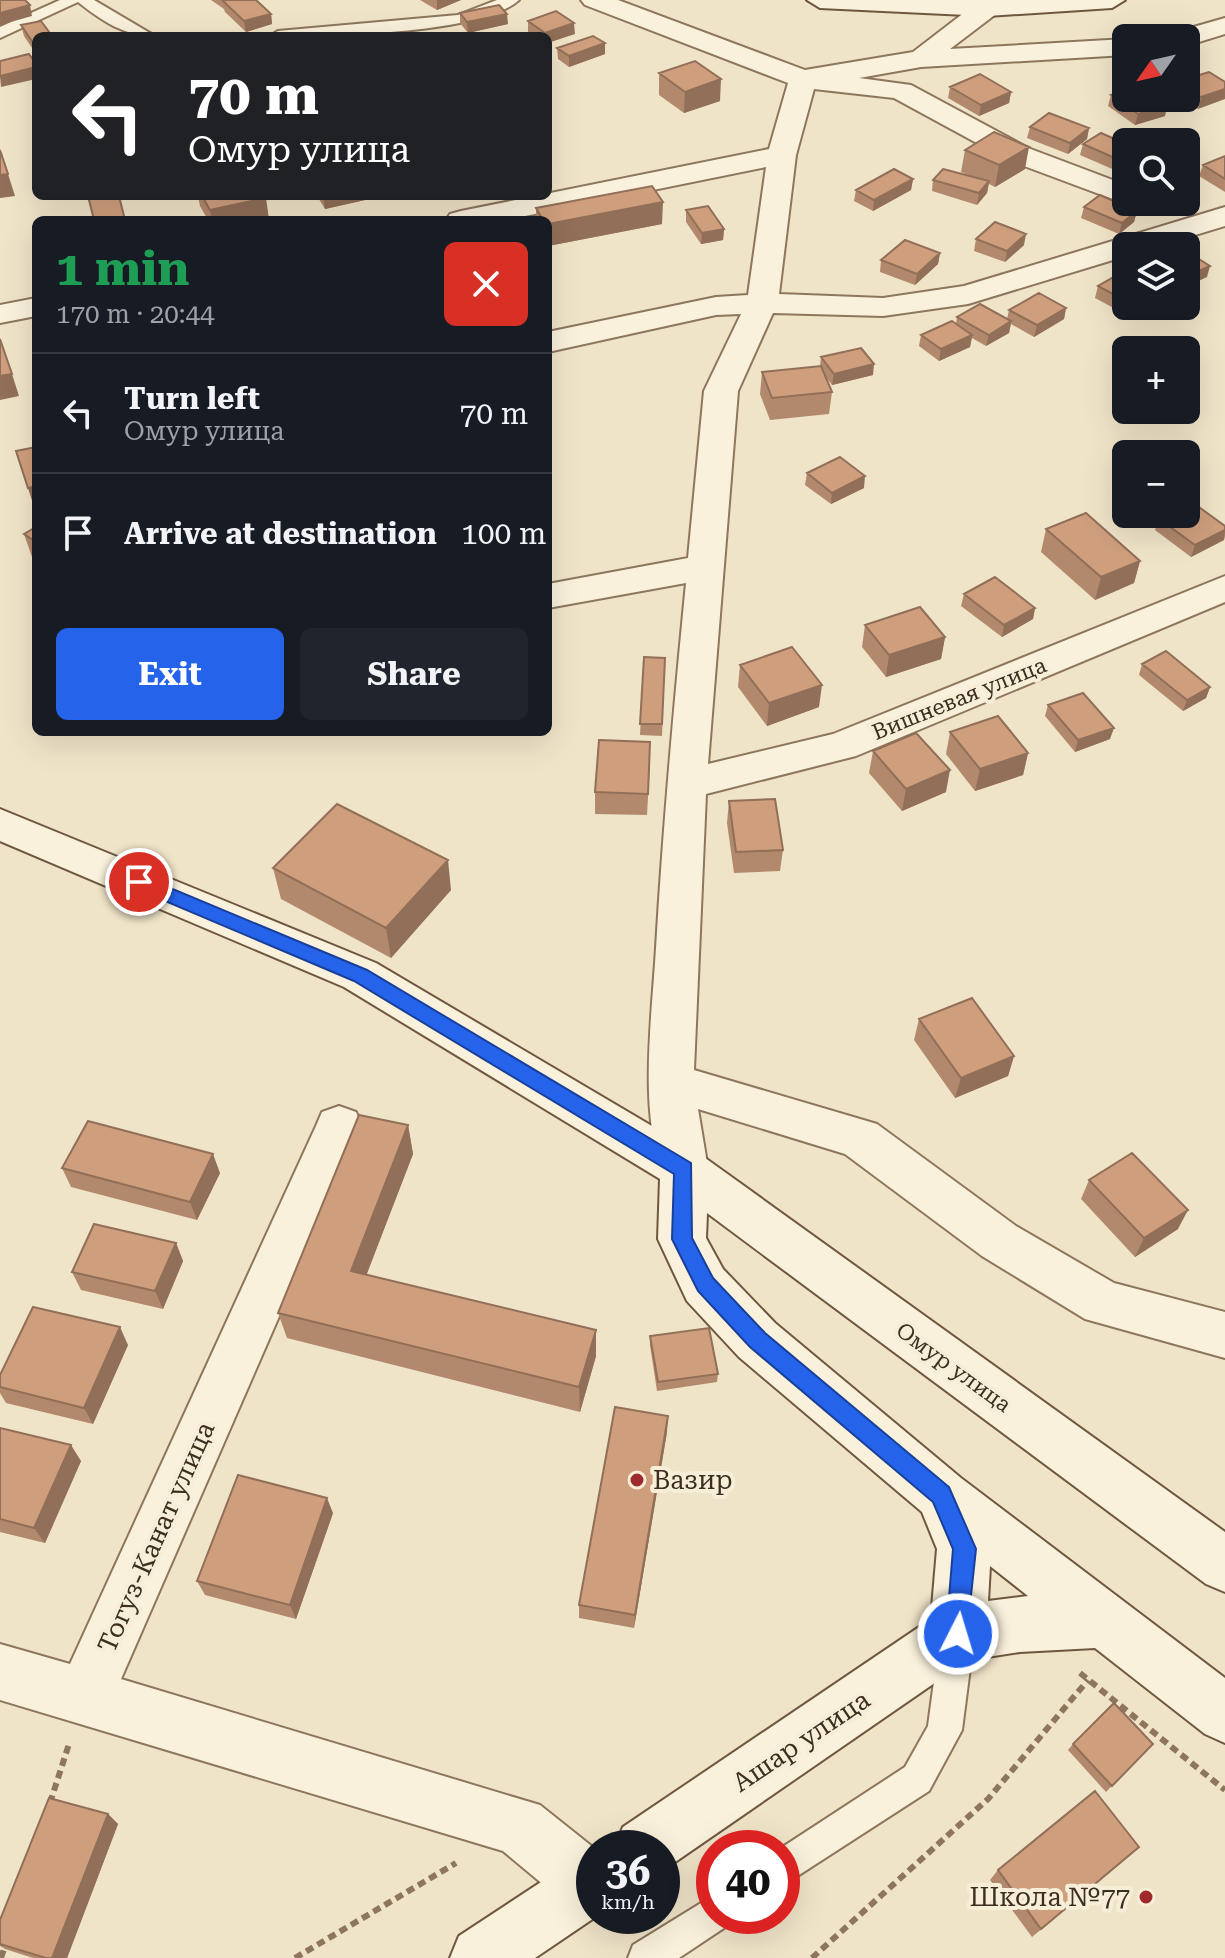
<!DOCTYPE html>
<html lang="en">
<head>
<meta charset="utf-8">
<style>
  body { margin:0; font-family:"Roboto Serif",serif; background:#20242c; color:#f1f3f6; height:100vh; display:flex; flex-direction:column; font-size:30px; white-space:nowrap }
  * { box-sizing:border-box; margin:0 }
  p { font-size:26px; color:#9ea1a6 }
  .icon { flex:none; width:44px; height:44px; fill:none; stroke:currentColor; stroke-width:2; stroke-linecap:round; stroke-linejoin:round }
  .map { position:relative; flex:1; overflow:hidden }
  .panel { position:absolute; left:32px; top:216px; width:520px; height:520px; display:flex; flex-direction:column; background:#171b24; border-radius:12px; box-shadow:0 8px 32px #0002 }
  .panel>* { flex:none }
  .banner { position:absolute; left:32px; top:32px; width:520px; height:168px; border-radius:12px; box-shadow:0 8px 32px #0002; background:#202124; color:#fff; overflow:hidden }
  .needle { width:52px; rotate:236deg }
  .buttons { position:absolute; left:1112px; top:24px; display:grid; gap:16px }
  .buttons a { display:grid; place-items:center; width:88px; height:88px; border-radius:12px; background:#171b24; box-shadow:0 8px 32px #0002; font-size:40px }
  .speed { position:absolute; left:576px; top:1830px; display:flex; gap:16px; font-size:40px; font-weight:700; text-align:center }
  .speed>* { display:grid; place-content:center; width:104px; height:104px; border-radius:50%; background:#171b24; box-shadow:0 8px 32px #0002; line-height:1 }
  .speed small { font-size:20px; font-weight:400 }
  .speed .limit { border:12px solid #d22; background:#fff; color:#111 }
  .pin { position:absolute; display:grid; place-items:center; width:68px; height:68px; color:#fff; margin:-34px; border:4px solid #fff; border-radius:50%; box-shadow:0 2px 8px #0007 }
  .me { position:absolute; width:88px; margin:-44px; rotate:5deg; stroke-linejoin:round; filter:drop-shadow(0 0 6px #0008) }
  .turn { display:flex; align-items:center; gap:28px; height:168px; padding:0 24px; font-size:36px }
  .turn .icon { width:104px; height:104px; stroke-width:2.5 }
  .turn b { display:block; font-size:56px; line-height:68px }
  .round { display:grid; place-items:center; flex:none; width:84px; height:84px; border-radius:12px; background:#20242c }
  .overview { display:flex; align-items:center; justify-content:space-between; height:136px; padding:0 24px }
  h1 { font-size:48px; font-weight:700; line-height:60px; color:#1e9e55 }
  .cta { display:flex; gap:16px; margin-top:auto; padding:16px 24px }
  .cta a { flex:1; height:92px; border-radius:12px; background:#2563eb; color:#fff; font-size:32px; font-weight:700; line-height:92px; text-align:center }
  .cta a+a { background:#20242c; color:#f1f3f6 }
  ul { padding:0; list-style:none }
  li { display:flex; align-items:center; gap:24px; height:120px; padding:0 24px; border-top:2px solid #363941 }
  li div { flex:1 }
  li b { display:block; font-size:30px }
  li em { font-style:normal }
  .map>svg:first-child { display:block }
</style>
</head>
<body>
<div class="map">
<svg width="1225" height="1958" viewBox="0 0 1225 1958">
  <rect width="100%" height="100%" fill="#f0e4c8"/>
  <g fill="none" stroke-linecap="round" stroke-linejoin="round">
    <g stroke="#8d765c" stroke-width="4">
      <path id="lane" d="M60,0H94L155,36C124,36 102,21 78,2L0,38V27Z
        M497,0H519C480,35 324,36 270,36L278,31L458,15Z
        M957,1620L969,1625L974,1637L962,1730L929,1791L782,1886L781,1848L905,1767L928,1726L940,1637L945,1625Z
        M714,1895V1916H731L727,1926L679,1958H628L633,1945Z"/>
    </g>
    <g stroke="#8d765c" stroke-width="4">
      <path id="street" d="M581,0H618L805,70L913,52L978,2H996L1000,8L996,14L950,49L1126,39V55L921,67L859,78L911,85L1028,148L1126,185V202H1133L1126,204L1008,160L894,98L814,89L796,155L779,294L883,298L964,286L1225,207V226L1159,246H1126V256L968,304L883,316L773,313L738,391L708,764L833,734L1225,576V602L856,756L706,794L694,1070L877,1124L1016,1226L1114,1283L1225,1312V1358L1085,1319L982,1256L845,1154L698,1109L708,1169L701,1183L684,1190L667,1183C637,1121 652,1017 656,948C663,826 674,705 686,583L548,608V584L688,558L704,391L741,314L716,315L548,352V332L716,297L748,295L766,167L505,220H446L450,214L461,211L769,149L788,83L585,5Z
        M1225,18V34L1186,46V38H1172L1176,32Z
        M36,298V316L0,323V305Z
        M339,1106L356,1112L362,1126L121,1679L540,1805L594,1848V1913L591,1914L569,1906L503,1851L0,1700V1644L70,1664L316,1126L322,1112Z"/>
    </g>
    <g stroke="#6f573f" stroke-width="4">
      <path id="secondary" d="M807,0H1125L1112,8L987,16L820,8Z
        M0,809L376,963L701,1155L1225,1532V1592L1206,1584L707,1213L706,1238L723,1269L775,1323L961,1478L1225,1678V1743L1205,1734L1095,1648L1020,1652L968,1660L665,1869L662,1871V1848H614L623,1827L931,1619L937,1549L922,1512L739,1357L687,1301L658,1239L660,1179L344,987L0,841ZM990,1566L1028,1596L988,1601Z
        M594,1852V1916H597L535,1958H450L459,1936L573,1861Z"/>
    </g>
    <path stroke="#8d765c" stroke-width="6" stroke-dasharray="8 5" stroke-linecap="butt" d="M1080,1673L1225,1790
      M50,1803L69,1744
      M1,1958L5,1946
      M295,1958L456,1863
      M812,1958L988,1799L1088,1680"/>
    <use href="#lane" fill="#faf1dc" fill-rule="evenodd"/>
    <use href="#street" fill="#faf1dc" fill-rule="evenodd"/>
    <use href="#secondary" fill="#faf1dc" fill-rule="evenodd"/>
  </g>
  <path fill="#b2896c" d="M211,0H256L271,14L272,24L246,32L225,12L224,9Z
    M420,0H461L437,10Z
    M460,13L508,24L468,33L460,23Z
    M528,21L575,34L534,36L528,32Z
    M21,25L36,36V54L24,36Z
    M557,48L605,54L569,67L558,59Z
    M1209,72L1198,109L1181,98H1186V79Z
    M659,73L720,101L684,113L659,95Z
    M950,87L1011,92L1009,103L979,116L948,98Z
    M1111,95L1167,105L1165,116L1135,125L1108,106Z
    M1030,127L1089,128L1087,139L1068,154L1027,138Z
    M1083,144H1126V175L1080,155Z
    M965,150L1025,169L995,187L989,184L987,193L977,205L932,191L933,180L971,176L961,172Z
    M1225,156V192L1199,176L1203,165Z
    M913,179L911,190L873,211L854,201L856,190Z
    M198,196H265L269,220H208L200,206Z
    M317,196H365V200L325,209Z
    M1084,207L1137,211L1134,222L1119,234L1081,218Z
    M536,208L662,224L548,246V220H536Z
    M686,210L724,229L723,240L701,244L686,222Z
    M976,239L1024,245L1005,262L974,251Z
    M940,253L938,264L915,285L880,272L881,260Z
    M1119,274L1126,306L1121,312L1095,298L1098,286Z
    M1066,308L1064,319L1034,337L1011,324L1009,333L986,346L972,338L970,347L939,361L919,346L921,335L956,324L957,317L1007,319L1009,310Z
    M821,357L873,375L832,385L825,376L832,392L829,414L770,420L760,394L762,372L820,366Z
    M807,473L864,488L831,504L805,485Z
    M1158,518L1225,526V536L1224,540L1191,557L1155,530Z
    M36,527V560L32,557L24,534Z
    M1046,529L1140,561L1134,583L1095,600L1041,552Z
    M964,594L1035,608L1033,619L1002,637L961,606Z
    M865,625L945,637L941,659L886,677L862,647Z
    M644,657L665,658L662,736L640,735Z
    M1142,664L1210,687L1206,698L1183,711L1139,675Z
    M740,665L819,707L767,726L738,687Z
    M1048,705L1110,739L1075,752L1045,716Z
    M950,732L1028,753L1023,775L975,791L946,754Z
    M873,751L946,792L902,811L869,773Z
    M650,764L647,815L595,814V792Z
    M729,801L783,850L780,871L734,873L727,823Z
    M273,868L451,890L391,958L281,899Z
    M919,1019L1014,1056L1008,1076L955,1098L914,1040Z
    M408,1125L413,1154L366,1275L596,1330V1356L580,1412L287,1338L278,1313Z
    M62,1168L220,1173L197,1220L71,1187Z
    M1089,1180L1178,1229L1135,1257L1081,1199Z
    M176,1243L183,1261L163,1309L81,1290L72,1272Z
    M650,1336L718,1374L717,1382L657,1391L650,1345Z
    M128,1345L93,1424L6,1403L0,1393V1375Z
    M0,1428L81,1461L45,1543L0,1532Z
    M667,1432L634,1628L579,1618V1605Z
    M333,1513L296,1619L205,1595L197,1581Z
    M1073,1744H1153L1106,1792L1068,1750Z
    M108,1814L118,1824L67,1958H33L5,1949L0,1946V1920Z
    M1139,1847L1032,1937L990,1880L998,1870Z"/>
  <path fill="#916f58" d="M437,0H461L437,10Z
    M30,5L32,16L0,25V13Z
    M271,14L272,24L246,32L244,21Z
    M507,14L508,24L468,33L467,22Z
    M574,23L575,34L548,43V36H545V33Z
    M605,43V54L569,67V56Z
    M36,67V79L1,87L0,76Z
    M721,79L720,101L684,113L685,92Z
    M1225,89V99L1198,109L1201,97Z
    M1011,92L1009,103L979,116L981,105Z
    M1167,105L1165,116L1135,125L1138,114Z
    M1089,128L1087,139L1068,154L1070,143Z
    M1029,147L1025,169L995,187L999,165Z
    M8,174L15,196L0,198V175Z
    M913,179L911,190L873,211L874,200Z
    M989,181L987,193L977,205L979,193Z
    M323,196H365V200L325,209Z
    M266,198L269,220H212L210,210Z
    M663,202L662,224L548,246V224Z
    M1137,211L1134,222L1119,234L1122,223Z
    M724,229L723,240L701,244L702,233Z
    M1026,234L1024,245L1005,262L1007,251Z
    M940,253L938,264L915,285L917,274Z
    M1210,266L1207,277L1186,287L1188,276Z
    M1126,299V306H1130L1121,312L1124,300Z
    M1066,308L1064,319L1034,337L1037,325Z
    M1011,321L1009,333L986,346L989,335Z
    M972,335L970,347L939,361L941,349Z
    M874,364L873,375L832,385L834,374Z
    M12,374L19,396L0,400V376Z
    M865,476L864,488L831,504L832,493Z
    M36,486V510H35L28,488Z
    M1225,530L1224,540L1191,557L1195,545Z
    M1140,561L1134,583L1095,600L1101,577Z
    M1035,608L1033,619L1002,637L1004,625Z
    M945,637L941,659L886,677L889,655Z
    M822,685L819,707L767,726L769,703Z
    M1210,687L1206,698L1183,711L1187,700Z
    M1114,728L1110,739L1075,752L1078,740Z
    M1028,753L1023,775L975,791L980,769Z
    M950,770L946,792L902,811L906,789Z
    M448,860L451,890L391,958L386,928Z
    M1014,1056L1008,1076L955,1098L961,1078Z
    M408,1125L413,1154L358,1297L351,1271Z
    M213,1154L220,1173L197,1220L190,1202Z
    M1188,1210L1178,1229L1135,1257L1144,1238Z
    M176,1243L183,1261L163,1309L155,1291Z
    M120,1327L128,1345L93,1424L84,1408Z
    M596,1330V1356L580,1412L579,1387Z
    M668,1416L667,1432L634,1628L635,1615Z
    M71,1445L81,1461L45,1543L34,1528Z
    M327,1498L333,1513L296,1619L290,1605Z
    M108,1814L118,1824L67,1958H52Z"/>
  <path fill="#cf9f7d" stroke="#916f58" stroke-width="2" d="M0,0H25L30,5L0,13Z
    M227,0H256L271,14L244,21L223,1Z
    M499,5L507,14L467,22L460,13Z
    M556,11L574,23L545,33L528,21Z
    M41,21L52,36H36V47L21,25Z
    M322,34L323,36H302Z
    M593,36L605,43L569,56L557,48Z
    M29,54L36,64V67L0,76V61Z
    M695,61L721,79L685,92L659,73Z
    M1209,72L1225,82V89L1201,97L1186,88V79Z
    M980,74L1011,92L981,105L950,87Z
    M1126,91V98H1157L1167,105L1138,114L1111,95Z
    M1049,113L1089,128L1070,143L1030,127Z
    M994,132L1029,147L999,165L965,150Z
    M1101,133L1126,144V163L1083,144Z
    M0,150L8,174L0,175Z
    M1225,156V179L1203,165Z
    M894,169L913,179L874,200L856,190Z
    M943,169L989,181L979,193L933,180Z
    M652,186L663,202L548,224V220H543L536,208Z
    M1100,195L1137,211L1122,223L1084,207Z
    M88,196H119L125,220H94Z
    M202,196H265L266,198L210,210Z
    M708,206L724,229L702,233L686,210Z
    M995,222L1026,234L1007,251L976,239Z
    M905,240L940,253L917,274L881,260Z
    M1186,251L1210,266L1188,276L1186,275Z
    M1119,274L1126,278V299L1124,300L1098,286Z
    M1039,293L1066,308L1037,325L1009,310Z
    M980,304L1011,321L989,335L957,317Z
    M952,321L972,335L941,349L921,335Z
    M0,339L12,374L0,376Z
    M861,348L874,364L834,374L821,357Z
    M821,366L832,392L772,398L762,372Z
    M36,447V486L28,488L16,451Z
    M840,457L865,476L832,493L807,473Z
    M1192,502L1225,526V530L1195,545L1158,518L1167,514H1186V504Z
    M1086,513L1140,561L1101,577L1046,529Z
    M36,527V542L24,534Z
    M995,577L1035,608L1004,625L964,594Z
    M920,607L945,637L889,655L865,625Z
    M792,647L822,685L769,703L740,665Z
    M1166,651L1210,687L1187,700L1142,664Z
    M644,657L665,658L662,724H640Z
    M1083,693L1114,728L1078,740L1048,705Z
    M998,716L1028,753L980,769L950,732Z
    M916,733L950,770L906,789L873,751Z
    M599,740L650,742L648,794L595,792Z
    M775,799L783,850L736,852L729,801Z
    M337,804L448,860L386,928L273,868Z
    M972,998L1014,1056L961,1078L919,1019Z
    M359,1115L408,1125L351,1271L596,1330L579,1387L278,1313Z
    M88,1121L213,1154L190,1202L62,1168Z
    M1132,1153L1188,1210L1144,1238L1089,1180Z
    M94,1224L176,1243L155,1291L72,1272Z
    M33,1307L120,1327L84,1408L0,1387V1375Z
    M709,1328L718,1374L658,1382L650,1336Z
    M615,1407L668,1416L635,1615L579,1605Z
    M0,1428L71,1445L34,1528L0,1519Z
    M238,1475L327,1498L290,1605L197,1581Z
    M1114,1703L1153,1744L1112,1786L1073,1744Z
    M1095,1791L1139,1847L1041,1929L998,1870Z
    M49,1798L108,1814L52,1958H46L0,1944V1920Z"/>
  <path fill="#2563eb" stroke="#184099" stroke-width="2" d="M139,875L367,970L691,1163L692,1238L713,1278L765,1333L949,1487L976,1549L966,1642L958,1646L949,1642L946,1634L953,1549L933,1502L750,1347L698,1291L672,1239L674,1174L354,981L132,887L130,882Z"/>
  <g fill="#9e2a2b" stroke="#f7eed8" stroke-width="3">
    <circle cx="637" cy="1480" r="8"/>
    <circle cx="1146" cy="1897" r="8"/>
  </g>
  <g text-anchor="middle" stroke-width="8" stroke-linejoin="round" paint-order="stroke">
    <g font-size="22" fill="#3d2e20" stroke="#f7eed8">
      <text transform="translate(959 698) rotate(-22)" y="8">Вишневая улица</text>
      <text transform="translate(954 1367) rotate(36)" y="8">Омур улица</text>
    </g>
    <g font-size="26" fill="#3d2e20" stroke="#f7eed8" text-anchor="start">
      <text x="653" y="1489">Вазир</text>
      <text x="1130" y="1906" text-anchor="end">Школа №77</text>
    </g>
    <g font-size="26" fill="#3d2e20" stroke="#f7eed8">
      <text transform="translate(156 1537) rotate(-66)" y="9">Тогуз-Канат улица</text>
      <text transform="translate(801 1741) rotate(-34)" y="9">Ашар улица</text>
    </g>
  </g>
</svg>
<div class="buttons">
<a><svg class="needle" viewBox="-14 -14 28 28"><path d="M0-13l5 13h-10z" fill="#e53935"/><path d="M0 13l5-13h-10z" fill="#9ea1a6"/></svg></a>
<a><svg class="icon" aria-label="search" viewBox="0 0 24 24"><circle cx="10" cy="10" r="6"/><path d="M15 15l6 6"/></svg></a>
<a><svg class="icon" aria-label="layers" viewBox="0 0 24 24"><path d="M12 4l9 5-9 5-9-5zM3 14l9 5 9-5"/></svg></a>
<a>+</a>
<a>−</a>
</div>
<div class="speed"><div>36<small>km/h</small></div><div class="limit">40</div></div>
<div class="pin" style="left:139px;top:882px;background:#d93025"><svg class="icon" aria-label="arrive" viewBox="0 0 24 24"><path d="M6 21V4h12l-3 4 3 4H6"/></svg></div>
<svg class="me" style="left:958px;top:1634px" viewBox="-20 -20 40 40"><circle r="17" fill="#2563eb" stroke="#fff" stroke-width="3"/><path d="M0-11L8 9 0 5-8 9z" fill="#fff"/></svg>
<div class="banner">
<div class="turn"><svg class="icon" aria-label="left" viewBox="0 0 24 24"><path d="M17 20v-9H6M10 6l-5 5 5 5"/></svg><div><b>70 m</b>Омур улица</div></div>
</div>
<section class="panel">
<div class="overview"><div><h1>1 min</h1><p>170 m · 20:44</p></div><a class="round" style="background:#d93025;color:#fff"><svg class="icon" aria-label="close" viewBox="0 0 24 24"><path d="M6 6l12 12M18 6L6 18"/></svg></a></div>
<ul>
<li><svg class="icon" aria-label="left" viewBox="0 0 24 24"><path d="M17 20v-9H6M10 6l-5 5 5 5"/></svg><div><b>Turn left</b><p>Омур улица</p></div><em>70 m</em></li>
<li><svg class="icon" aria-label="arrive" viewBox="0 0 24 24"><path d="M6 21V4h12l-3 4 3 4H6"/></svg><div><b>Arrive at destination</b></div><em>100 m</em></li>
</ul>
<div class="cta"><a>Exit</a><a>Share</a></div>
</section>
</div>
</body>
</html>
